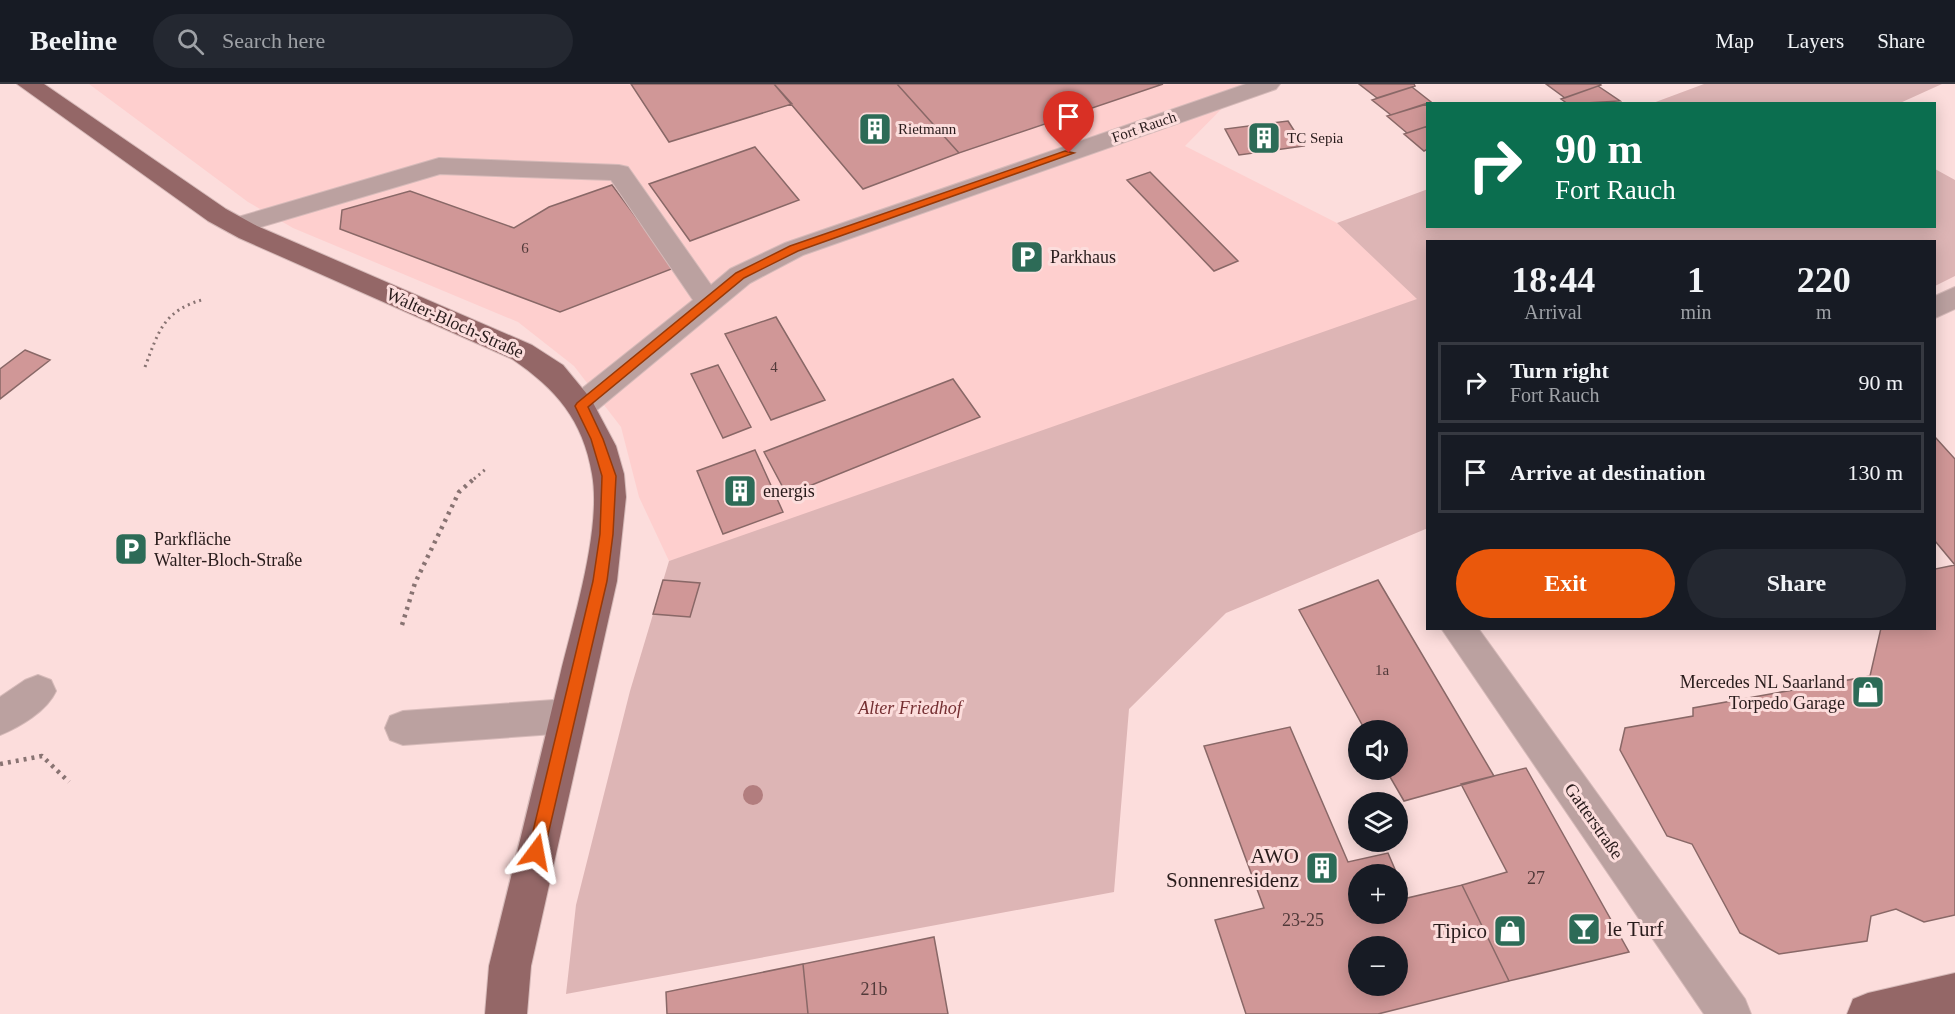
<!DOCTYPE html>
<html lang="en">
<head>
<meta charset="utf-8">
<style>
  body { margin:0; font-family:"Times New Roman",serif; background:#242831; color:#f1f3f6; height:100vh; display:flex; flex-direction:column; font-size:22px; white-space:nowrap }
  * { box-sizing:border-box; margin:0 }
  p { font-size:20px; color:#9ea1a6 }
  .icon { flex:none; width:33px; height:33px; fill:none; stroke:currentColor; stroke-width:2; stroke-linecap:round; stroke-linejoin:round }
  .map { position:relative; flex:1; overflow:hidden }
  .sheet { position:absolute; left:1426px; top:156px; width:510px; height:390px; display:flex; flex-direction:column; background:#171b24; border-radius:0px; box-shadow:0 3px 15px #0003 }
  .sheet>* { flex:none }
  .hud { position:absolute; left:1426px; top:18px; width:510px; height:126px; border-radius:0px; box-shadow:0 3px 15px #0003; background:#0b6e4f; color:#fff; overflow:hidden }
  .fabs { position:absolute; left:1348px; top:636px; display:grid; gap:12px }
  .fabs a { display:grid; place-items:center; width:60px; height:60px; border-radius:50%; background:#171b24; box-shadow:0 3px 15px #0003; font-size:30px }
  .pin { position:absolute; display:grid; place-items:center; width:51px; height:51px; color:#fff; margin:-62px -26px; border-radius:50% 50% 50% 0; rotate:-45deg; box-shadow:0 0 6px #0007 }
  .pin .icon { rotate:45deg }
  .me { position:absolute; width:66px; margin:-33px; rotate:13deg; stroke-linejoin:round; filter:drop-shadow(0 0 4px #0008) }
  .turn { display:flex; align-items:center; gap:21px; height:126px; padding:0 30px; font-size:27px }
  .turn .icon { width:78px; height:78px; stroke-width:2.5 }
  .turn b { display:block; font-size:42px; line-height:51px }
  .eta { display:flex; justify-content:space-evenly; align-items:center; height:102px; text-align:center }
  .eta b { font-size:36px; font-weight:700; line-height:42px }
  .action { display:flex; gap:12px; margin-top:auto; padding:12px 30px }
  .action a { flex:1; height:69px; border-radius:36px; background:#ea580c; color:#fff; font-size:24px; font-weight:700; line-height:69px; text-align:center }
  .action a+a { background:#242831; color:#f1f3f6 }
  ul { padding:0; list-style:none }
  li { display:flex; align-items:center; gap:18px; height:81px; margin:0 12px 9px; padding:0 18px; border:3px solid #363941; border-radius:0px }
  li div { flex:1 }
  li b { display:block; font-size:22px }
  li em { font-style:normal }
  header { display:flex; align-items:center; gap:36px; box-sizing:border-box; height:84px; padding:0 30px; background:#171b24; border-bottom:2px solid #363941 }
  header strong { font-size:28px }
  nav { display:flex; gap:33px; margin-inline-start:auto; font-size:21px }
  .search { width:420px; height:54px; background:#242831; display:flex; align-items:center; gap:15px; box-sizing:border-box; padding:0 21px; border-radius:33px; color:#9ea1a6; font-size:22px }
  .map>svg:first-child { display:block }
</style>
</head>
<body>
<header>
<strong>Beeline</strong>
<div class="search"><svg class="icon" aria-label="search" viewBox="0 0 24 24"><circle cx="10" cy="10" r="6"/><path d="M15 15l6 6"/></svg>Search here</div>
<nav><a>Map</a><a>Layers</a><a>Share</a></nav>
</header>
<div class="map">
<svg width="1955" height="930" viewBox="0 0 1955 930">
  <rect width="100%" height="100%" fill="#fcdddc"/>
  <path fill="#fecfce" d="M89,0H1246L1185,62L1337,139L1418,215L1024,365L669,477L639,413L621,343L574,282L518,238L293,144L248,118Z"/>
  <path fill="#ddb5b5" d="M1704,0H1942L1900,19H1653Z
    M1935,85L1955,96V192L1935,202V158H1428V444L1226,529L1129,625L1114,808L566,910L576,821L630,607L669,477L1417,215L1337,139L1428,105V142H1935Z"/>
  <path fill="#d09797" stroke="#896867" stroke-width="1.5" fill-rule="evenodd" d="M631,0H774L792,20L669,58Z
    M774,0H897L959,69L863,105Z
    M897,0H1163L959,69Z
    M1359,0H1414L1415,2L1377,14Z
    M1546,0H1600L1601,1L1565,14Z
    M1598,2L1620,17L1568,20L1561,15Z
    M1412,3L1431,18L1391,31L1372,16Z
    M1427,20L1428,42L1407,49L1387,32Z
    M1288,37L1304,62L1239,71L1225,45Z
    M1428,42V65L1424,67L1404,50Z
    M755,63L799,116L690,157L649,100Z
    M1150,88L1238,177L1214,187L1127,96Z
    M612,101L674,184L560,228L340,145L342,126L410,107L514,144L549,123Z
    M776,233L825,316L771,336L725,250Z
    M25,266L50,276L0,315V285Z
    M718,281L751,343L723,354L691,290Z
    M953,295L980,333L787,411L764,368Z
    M1935,353L1955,375V831L1924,838L1896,825L1871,832L1867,857L1779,870L1740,849L1692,760L1667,752L1620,666L1625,644L1693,632V624L1870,592L1881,544H1935V485L1955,481L1935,457Z
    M755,366L783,428L723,450L697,387Z
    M663,496L700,499L690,533L653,530Z
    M1378,496L1494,692L1404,717L1386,686H1398V646H1365L1299,526Z
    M1290,643L1348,778L1388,769L1397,790H1359V830H1398V792L1407,814L1462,801L1509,897L1378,930H1246L1215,836L1264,824L1204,662ZM1359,862H1398V902H1359Z
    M1526,684L1629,868L1509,897L1462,801L1507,788L1461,700Z
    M934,853L948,930H808L803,880Z
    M803,880L808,930H667L666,908Z"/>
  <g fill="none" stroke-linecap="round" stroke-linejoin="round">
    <g stroke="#d6bab9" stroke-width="2">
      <path id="minor" d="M1246,0H1280L1276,5L803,171L750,199L592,330L581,333L570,330L566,322L570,314L693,216L611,96L440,90L237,150L228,148L224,142L228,136L439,74L619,81L628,83L711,201L730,185L785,159Z
        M1955,203V225L1935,234V212Z
        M1441,544H1478L1745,915L1751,930H1704Z
        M38,591L51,596L56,607C47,627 20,643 0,651V613L25,596Z
        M568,615L581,620L586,632L581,644L568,649L403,661L390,656L385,644L390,632L403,627Z"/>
    </g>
    <g stroke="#d6bab9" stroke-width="2">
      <path id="major" d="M17,0H44L226,125L257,142L532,261L563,281L591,315L616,362L624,390L626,413L617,497L531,882L527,930H485L489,882C513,785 537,688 560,591C573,537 602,444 592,390C583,336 556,305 512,275L239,154L208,137Z
        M1955,889V930H1847L1853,915L1868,909Z"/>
    </g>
    <path stroke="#887372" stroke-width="3" stroke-dasharray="2 4" stroke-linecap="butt" d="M145,283C159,246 164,226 205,215
      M474,395L487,384"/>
    <path stroke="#887372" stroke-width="4.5" stroke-dasharray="3 5" stroke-linecap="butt" d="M402,541L415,499L459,408L476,393
      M0,680L42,672L69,698"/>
    <use href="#minor" fill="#bba1a0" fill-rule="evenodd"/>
    <use href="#major" fill="#946767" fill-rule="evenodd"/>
  </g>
  <circle fill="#b27d7e" cx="753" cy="711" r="10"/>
  <path fill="#ea580c" stroke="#983908" stroke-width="1.5" d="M1065,67L1074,69L798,167L744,194L588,323L603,355L616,392L613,450L607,497L544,768L542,774L536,776L530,774L528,768L593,497L600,450L602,392L591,355L575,322L577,319L736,189L790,162Z"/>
  <defs>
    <g id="building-square" transform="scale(1.725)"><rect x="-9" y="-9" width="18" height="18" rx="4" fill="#2d6b57" stroke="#fcdddc"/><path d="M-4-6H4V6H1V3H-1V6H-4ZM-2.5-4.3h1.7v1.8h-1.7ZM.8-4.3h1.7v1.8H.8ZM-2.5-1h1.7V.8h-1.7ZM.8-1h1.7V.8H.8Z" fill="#fff"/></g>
    <g id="parking-square" transform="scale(1.725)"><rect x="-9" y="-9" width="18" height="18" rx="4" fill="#2d6b57" stroke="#fcdddc"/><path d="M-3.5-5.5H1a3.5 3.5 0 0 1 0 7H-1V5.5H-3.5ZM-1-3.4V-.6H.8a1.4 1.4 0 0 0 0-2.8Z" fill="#fff"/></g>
    <g id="shop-square" transform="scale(1.725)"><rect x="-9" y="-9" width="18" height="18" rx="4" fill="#2d6b57" stroke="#fcdddc"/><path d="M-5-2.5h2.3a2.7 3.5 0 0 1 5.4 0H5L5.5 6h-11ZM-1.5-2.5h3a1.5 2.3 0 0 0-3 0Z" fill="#fff"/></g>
    <g id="bar-square" transform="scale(1.725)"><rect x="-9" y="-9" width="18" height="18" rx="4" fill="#2d6b57" stroke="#fcdddc"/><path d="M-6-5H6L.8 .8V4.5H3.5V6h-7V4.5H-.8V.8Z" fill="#fff"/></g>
  </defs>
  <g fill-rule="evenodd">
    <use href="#building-square" x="875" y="45"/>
    <use href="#building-square" x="1264" y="54"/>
    <use href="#parking-square" x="1027" y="173"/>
    <use href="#building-square" x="740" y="407"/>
    <use href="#parking-square" x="131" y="465"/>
    <use href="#shop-square" x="1868" y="608"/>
    <use href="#building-square" x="1322" y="784"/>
    <use href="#bar-square" x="1584" y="845"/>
    <use href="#shop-square" x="1510" y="847"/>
  </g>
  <g text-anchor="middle" stroke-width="6" stroke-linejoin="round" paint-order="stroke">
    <g font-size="15" fill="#281b1b" stroke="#fcdddc">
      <text transform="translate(1144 43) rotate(-19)" y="5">Fort Rauch</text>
    </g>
    <g font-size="15" fill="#281b1b" stroke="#fcdddc" text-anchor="start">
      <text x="898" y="50">Rietmann</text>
      <text x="1287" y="59">TC Sepia</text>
    </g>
    <g font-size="15" fill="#523a3a">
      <text x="525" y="169">6</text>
      <text x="774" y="288">4</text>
      <text x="1382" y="591">1a</text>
    </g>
    <g font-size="18" fill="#281b1b" stroke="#fcdddc" text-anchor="start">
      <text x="1050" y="179">Parkhaus</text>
      <text x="763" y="413">energis</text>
      <text x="154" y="461">Parkfläche<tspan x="154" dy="21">Walter-Bloch-Straße</tspan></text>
      <text x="1845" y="604" text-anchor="end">Mercedes NL Saarland<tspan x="1845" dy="21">Torpedo Garage</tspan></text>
    </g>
    <g font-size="18" fill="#281b1b" stroke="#fcdddc">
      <text transform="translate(455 239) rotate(24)" y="6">Walter-Bloch-Straße</text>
      <text transform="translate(1594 737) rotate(55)" y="6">Gatterstraße</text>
    </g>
    <g font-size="18" font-style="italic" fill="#752f32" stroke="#fcdddc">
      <text x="910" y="630">Alter Friedhof</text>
    </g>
    <g font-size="18" fill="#523a3a">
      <text x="1536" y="800">27</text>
      <text x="1303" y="842">23-25</text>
      <text x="874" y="911">21b</text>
    </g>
    <g font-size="21" fill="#281b1b" stroke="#fcdddc" text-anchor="end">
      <text x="1299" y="779">AWO<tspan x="1299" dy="24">Sonnenresidenz</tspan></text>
      <text x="1607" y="852" text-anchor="start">le Turf</text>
      <text x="1487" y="854">Tipico</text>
    </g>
  </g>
</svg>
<div class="fabs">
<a><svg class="icon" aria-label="sound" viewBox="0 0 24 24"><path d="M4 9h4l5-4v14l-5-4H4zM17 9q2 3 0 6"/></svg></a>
<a><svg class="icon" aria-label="layers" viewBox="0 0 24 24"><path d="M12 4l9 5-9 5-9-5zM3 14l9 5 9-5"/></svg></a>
<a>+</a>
<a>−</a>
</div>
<div class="pin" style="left:1069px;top:69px;background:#d93025"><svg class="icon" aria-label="arrive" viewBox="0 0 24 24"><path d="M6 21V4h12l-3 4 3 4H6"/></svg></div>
<svg class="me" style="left:536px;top:768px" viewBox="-20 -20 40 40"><path d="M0-17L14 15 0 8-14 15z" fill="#ea580c" stroke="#fff" stroke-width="4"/></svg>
<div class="hud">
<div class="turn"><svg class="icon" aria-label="right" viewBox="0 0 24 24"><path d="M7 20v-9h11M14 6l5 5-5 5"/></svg><div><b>90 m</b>Fort Rauch</div></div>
</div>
<section class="sheet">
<div class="eta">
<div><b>18:44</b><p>Arrival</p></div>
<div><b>1</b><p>min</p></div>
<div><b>220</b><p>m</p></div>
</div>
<ul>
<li><svg class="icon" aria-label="right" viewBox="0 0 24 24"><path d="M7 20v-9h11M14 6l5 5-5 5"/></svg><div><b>Turn right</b><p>Fort Rauch</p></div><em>90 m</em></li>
<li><svg class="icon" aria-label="arrive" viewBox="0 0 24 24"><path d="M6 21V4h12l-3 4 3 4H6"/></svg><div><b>Arrive at destination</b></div><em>130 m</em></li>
</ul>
<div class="action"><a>Exit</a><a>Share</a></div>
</section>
</div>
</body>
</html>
